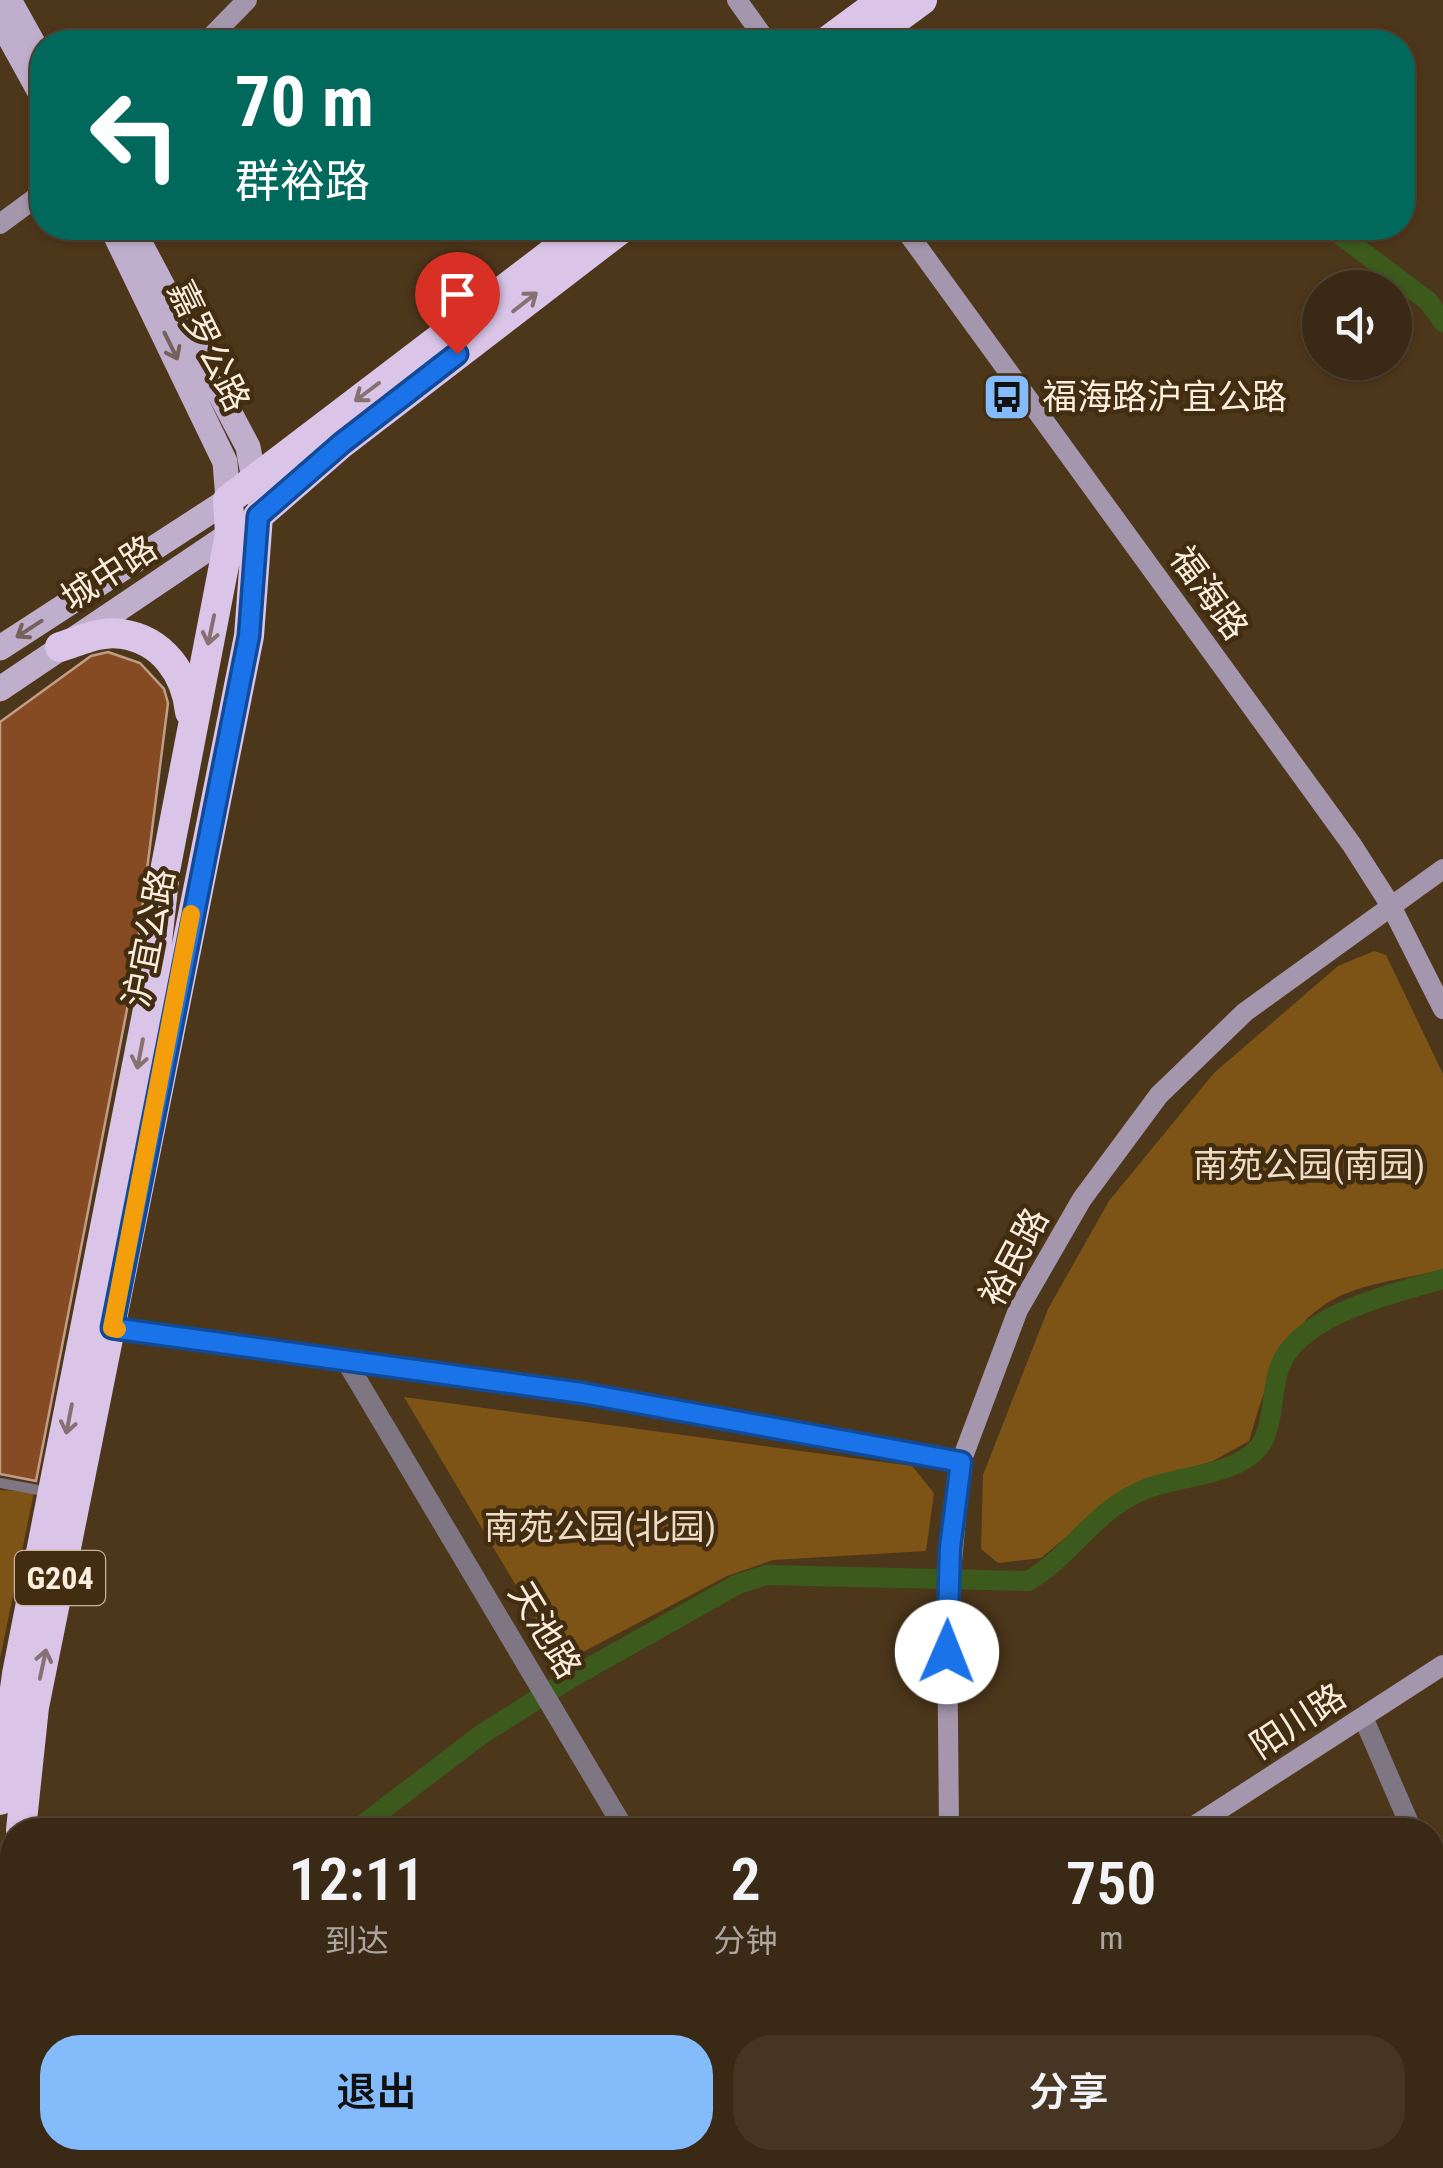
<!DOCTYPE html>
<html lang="zh">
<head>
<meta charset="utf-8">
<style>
  body { margin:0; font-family:"Roboto Condensed","Noto Sans SC",sans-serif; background:#453522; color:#f1f3f6; height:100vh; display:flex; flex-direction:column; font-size:38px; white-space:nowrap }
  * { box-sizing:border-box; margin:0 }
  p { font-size:32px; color:#aba6a0 }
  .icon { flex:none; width:55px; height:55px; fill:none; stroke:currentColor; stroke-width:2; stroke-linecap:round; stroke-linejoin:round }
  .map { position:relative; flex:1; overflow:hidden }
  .side { position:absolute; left:0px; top:1818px; width:1445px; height:352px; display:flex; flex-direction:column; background:#3a2914; border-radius:40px 40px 0 0; box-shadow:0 2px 8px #0004,0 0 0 2px #544534 }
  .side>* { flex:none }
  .top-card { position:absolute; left:30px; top:30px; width:1385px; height:210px; border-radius:40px; box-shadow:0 2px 8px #0004,0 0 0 2px #544534; background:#00695c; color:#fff; overflow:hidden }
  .controls { position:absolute; left:1302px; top:270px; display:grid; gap:20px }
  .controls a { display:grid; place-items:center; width:110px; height:110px; border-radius:50%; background:#3a2914; box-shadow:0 2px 8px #0004,0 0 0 2px #544534; font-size:50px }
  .pin { position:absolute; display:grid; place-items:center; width:85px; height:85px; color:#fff; margin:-102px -42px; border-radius:50% 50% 50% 0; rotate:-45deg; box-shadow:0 0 10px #0007 }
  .pin .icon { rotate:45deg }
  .me { position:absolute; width:110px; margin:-55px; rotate:1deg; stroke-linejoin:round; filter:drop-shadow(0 0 8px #0008) }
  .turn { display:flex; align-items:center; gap:35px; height:210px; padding:0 40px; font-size:45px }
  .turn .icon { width:130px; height:130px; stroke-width:2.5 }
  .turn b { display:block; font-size:70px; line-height:85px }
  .eta { display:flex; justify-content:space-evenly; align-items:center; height:170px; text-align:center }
  .eta b { font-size:60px; font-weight:600; line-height:70px }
  .action { display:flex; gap:20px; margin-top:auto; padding:20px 40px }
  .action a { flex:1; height:115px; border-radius:40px; background:#84bcfb; color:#111; font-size:40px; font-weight:600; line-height:115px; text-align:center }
  .action a+a { background:#453522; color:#f1f3f6 }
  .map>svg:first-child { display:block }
</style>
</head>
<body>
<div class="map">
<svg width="1443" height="2168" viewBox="0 0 1443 2168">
  <rect width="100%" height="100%" fill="#4d371b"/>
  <path fill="#7d5416" d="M1374,951L1386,955L1443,1074V1269C1415,1277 1386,1280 1358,1289C1287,1311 1268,1376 1249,1441L1213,1461L1125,1488L1041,1558L998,1563L981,1549L983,1475L1048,1309L1109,1201L1214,1073L1338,966Z
    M404,1397L912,1466L934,1493L926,1551L773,1560L727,1576L562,1663Z
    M0,1490L34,1492L0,1659Z"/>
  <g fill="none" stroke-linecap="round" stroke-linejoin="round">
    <path stroke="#3b5a1c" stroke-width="20" d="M1331,228L1428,301L1443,322
      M356,1830L482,1734L569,1679L738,1584L766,1575L1028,1581C1073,1555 1093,1510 1146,1489C1179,1475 1236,1476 1259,1447C1274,1429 1271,1388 1280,1366C1300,1314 1395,1293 1443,1279
      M246,2158L254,2168"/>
  </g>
  <path fill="#874b23" stroke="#c19d88" stroke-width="2.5" d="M108,652L140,663L164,689L168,703L134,973L36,1481L0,1474V722L91,656Z"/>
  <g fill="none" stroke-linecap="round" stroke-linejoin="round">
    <path stroke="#7f7684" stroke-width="10" d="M0,1483L49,1492"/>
    <path stroke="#7f7684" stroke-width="20" d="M99,1326L582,1393L961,1462
      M346,1361L625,1830
      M1363,1717L1412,1830
      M1432,1876L1443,1900"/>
    <path stroke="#a496ad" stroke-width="20" d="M737,0L767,42
      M206,42L247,0
      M0,224L42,193
      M904,228L1352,845L1391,906L1443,1009
      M949,1830L947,1617L961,1462L1018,1310L1082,1199L1159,1095L1245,1012L1443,869
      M1188,1830L1443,1665
      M978,2158L980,2168
      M659,2168L675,2158"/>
    <path stroke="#c0afcc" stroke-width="25" d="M9,0L38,52
      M0,20L42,96
      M132,228L248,447L257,496
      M0,648L228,500L225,462L112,228
      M0,689L230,534"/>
    <path stroke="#dac5e8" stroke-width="30" d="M826,42L883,0
      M865,42L922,0
      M60,647C79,641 102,630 122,634C163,640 186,674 190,712
      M0,1800L17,1674L151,994L165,871L230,534L228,500L585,228
      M21,1830L34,1707L249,636L258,516L342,443L622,228
      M0,2057L12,2168
      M32,2158L34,2168"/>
  </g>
  <defs><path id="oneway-shaft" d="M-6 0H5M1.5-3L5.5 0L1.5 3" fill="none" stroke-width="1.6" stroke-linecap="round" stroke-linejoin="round" transform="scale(2.5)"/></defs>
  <g stroke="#867172">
    <use href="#oneway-shaft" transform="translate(525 302) rotate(-38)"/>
    <use href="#oneway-shaft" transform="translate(367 392) rotate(143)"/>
    <use href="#oneway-shaft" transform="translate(211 630) rotate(102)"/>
    <use href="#oneway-shaft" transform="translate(140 1054) rotate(101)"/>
    <use href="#oneway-shaft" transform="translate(69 1419) rotate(101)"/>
    <use href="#oneway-shaft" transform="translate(43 1664) rotate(-78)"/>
  </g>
  <g stroke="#74615c">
    <use href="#oneway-shaft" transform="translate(171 346) rotate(64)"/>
    <use href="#oneway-shaft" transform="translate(29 629) rotate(147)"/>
  </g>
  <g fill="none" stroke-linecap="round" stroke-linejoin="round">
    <g stroke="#114b97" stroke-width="25">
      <path id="route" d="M457,354L342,443L258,516L249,636L112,1328L582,1393L961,1462L950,1548L947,1652"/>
    </g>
    <use href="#route" stroke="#1a73e8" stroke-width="18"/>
    <path stroke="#f59e0b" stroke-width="18" d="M117,1329L112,1328L191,914"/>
  </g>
  <defs>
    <g id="bus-square" transform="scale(2.5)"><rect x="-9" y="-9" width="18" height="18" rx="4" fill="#84bcfb" stroke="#422d11"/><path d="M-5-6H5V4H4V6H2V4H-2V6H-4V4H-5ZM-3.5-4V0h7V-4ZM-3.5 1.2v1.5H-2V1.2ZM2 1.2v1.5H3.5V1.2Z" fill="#111"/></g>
  </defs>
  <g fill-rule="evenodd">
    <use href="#bus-square" x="1007" y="397"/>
  </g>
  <g text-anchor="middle" stroke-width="9" stroke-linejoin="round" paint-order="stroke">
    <rect fill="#422d11" stroke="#c4b4a0" stroke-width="2.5" x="15" y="1551" width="90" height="54" rx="8"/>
    <g font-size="32" font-weight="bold" fill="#fceede">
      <text x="60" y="1589">G204</text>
    </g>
    <g font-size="35" fill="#fceede" stroke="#422d11">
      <text transform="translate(209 346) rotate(64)" y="12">嘉罗公路</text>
      <text transform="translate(109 573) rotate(-33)" y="12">城中路</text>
      <text transform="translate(1209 593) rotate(54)" y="12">福海路</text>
      <text transform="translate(149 938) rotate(-79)" y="12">沪宜公路</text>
      <text transform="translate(1014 1257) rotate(-62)" y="12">裕民路</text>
      <text transform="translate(545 1630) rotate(59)" y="12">天池路</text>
      <text transform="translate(1298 1721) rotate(-33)" y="12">阳川路</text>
    </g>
    <g font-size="35" fill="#fceede" stroke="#422d11" text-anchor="start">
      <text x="1042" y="409">福海路沪宜公路</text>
    </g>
    <g font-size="35" fill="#efdcc4" stroke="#422d11">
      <text x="1309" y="1177">南苑公园(南园)</text>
      <text x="600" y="1539">南苑公园(北园)</text>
    </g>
  </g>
</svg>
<div class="controls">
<a><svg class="icon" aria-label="sound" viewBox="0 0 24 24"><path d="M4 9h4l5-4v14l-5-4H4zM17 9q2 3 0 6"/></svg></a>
</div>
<div class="pin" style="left:457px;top:354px;background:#d93025"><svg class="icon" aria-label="arrive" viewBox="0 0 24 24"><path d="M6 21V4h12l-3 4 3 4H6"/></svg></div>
<svg class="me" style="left:947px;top:1652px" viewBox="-20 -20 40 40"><circle r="19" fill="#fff"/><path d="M0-13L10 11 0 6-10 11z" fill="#1a73e8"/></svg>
<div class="top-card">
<div class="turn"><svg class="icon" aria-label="left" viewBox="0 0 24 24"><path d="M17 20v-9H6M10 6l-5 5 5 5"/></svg><div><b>70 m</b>群裕路</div></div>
</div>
<section class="side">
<div class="eta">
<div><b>12:11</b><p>到达</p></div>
<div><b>2</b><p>分钟</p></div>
<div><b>750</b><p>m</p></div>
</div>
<div class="action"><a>退出</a><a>分享</a></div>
</section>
</div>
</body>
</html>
